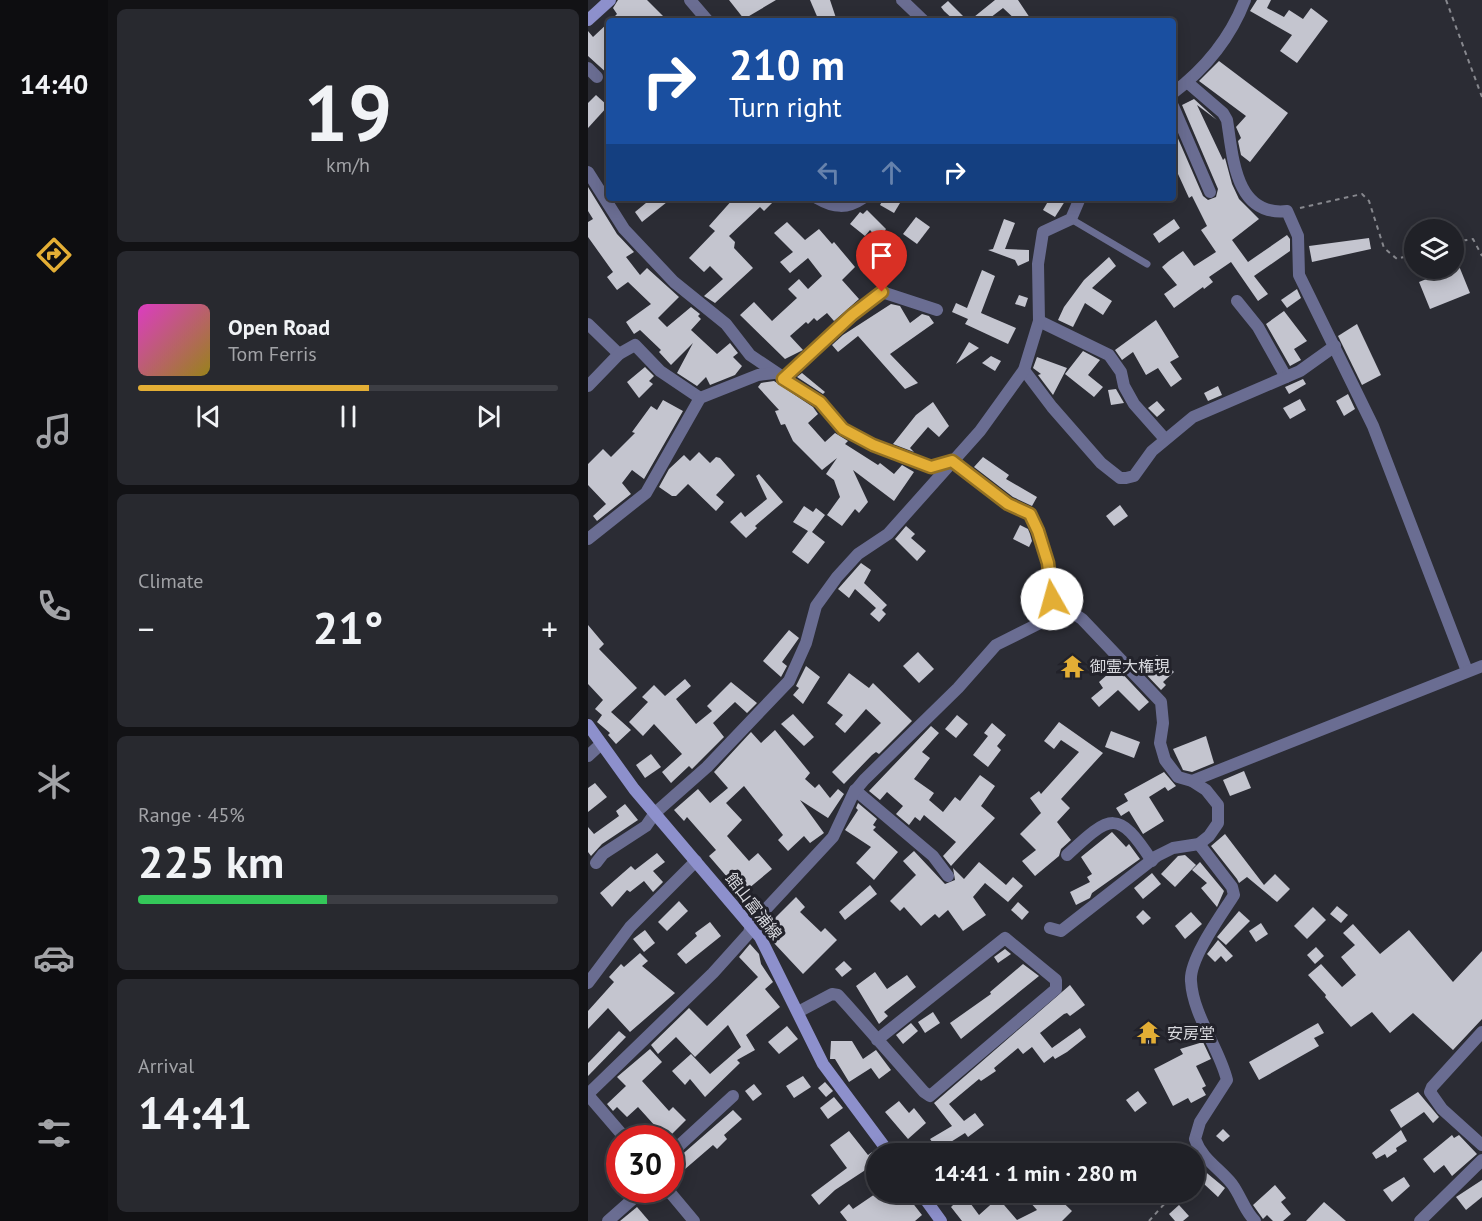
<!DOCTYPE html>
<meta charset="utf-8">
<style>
body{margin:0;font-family:"PT Sans","Noto Sans JP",sans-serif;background:#28292f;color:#f1f3f6;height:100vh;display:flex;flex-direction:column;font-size:22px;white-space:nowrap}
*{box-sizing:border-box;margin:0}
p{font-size:20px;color:#a2a3a7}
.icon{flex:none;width:33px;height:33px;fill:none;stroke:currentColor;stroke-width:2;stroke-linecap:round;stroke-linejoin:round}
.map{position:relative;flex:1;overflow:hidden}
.sheet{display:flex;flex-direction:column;gap:9px;padding:9px;background:#121215;width:480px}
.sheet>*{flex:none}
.banner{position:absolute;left:18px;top:18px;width:570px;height:183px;border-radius:6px;box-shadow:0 3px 15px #0003,0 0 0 2px #3d3e44;background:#1a4fa0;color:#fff;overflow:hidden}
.tools{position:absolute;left:816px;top:219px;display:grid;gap:12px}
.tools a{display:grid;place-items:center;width:60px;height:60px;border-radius:50%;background:#202127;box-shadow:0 3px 15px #0003,0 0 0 2px #3d3e44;font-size:30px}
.speed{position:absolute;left:18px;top:1125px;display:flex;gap:12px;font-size:30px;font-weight:700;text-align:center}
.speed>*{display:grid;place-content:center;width:78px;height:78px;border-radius:50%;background:#202127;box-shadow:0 3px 15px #0003,0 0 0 2px #3d3e44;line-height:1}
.speed .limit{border:9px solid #d22;background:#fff;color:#111}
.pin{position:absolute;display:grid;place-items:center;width:51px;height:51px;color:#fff;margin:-62px -26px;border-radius:50% 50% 50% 0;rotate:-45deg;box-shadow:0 0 6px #0007}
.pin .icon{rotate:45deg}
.me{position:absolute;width:66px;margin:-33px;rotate:353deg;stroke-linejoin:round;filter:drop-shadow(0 0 4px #0008)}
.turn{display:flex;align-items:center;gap:21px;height:126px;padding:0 24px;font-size:27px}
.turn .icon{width:78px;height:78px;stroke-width:2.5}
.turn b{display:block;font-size:42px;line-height:51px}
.lanes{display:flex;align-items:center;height:57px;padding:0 24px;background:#0003;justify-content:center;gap:30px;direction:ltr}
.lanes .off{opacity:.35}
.big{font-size:45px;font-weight:600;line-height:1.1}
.sheet .widget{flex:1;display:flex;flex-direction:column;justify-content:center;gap:9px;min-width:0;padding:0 21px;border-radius:9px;background:#28292f}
.sheet .dial{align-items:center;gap:0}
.dial b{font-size:78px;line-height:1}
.song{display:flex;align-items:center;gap:18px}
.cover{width:72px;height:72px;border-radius:9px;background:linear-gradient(135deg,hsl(310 70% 55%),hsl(50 70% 35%))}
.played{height:6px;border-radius:3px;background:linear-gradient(90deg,#e3ae35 55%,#3d3e44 55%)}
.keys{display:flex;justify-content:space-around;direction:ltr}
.heat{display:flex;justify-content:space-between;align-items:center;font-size:33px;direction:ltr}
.charge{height:9px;border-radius:4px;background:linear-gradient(90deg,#34c759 45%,#3d3e44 0)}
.trip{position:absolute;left:278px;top:1143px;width:339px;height:60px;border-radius:30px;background:#202127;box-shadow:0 3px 15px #0003,0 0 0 2px #3d3e44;font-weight:600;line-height:60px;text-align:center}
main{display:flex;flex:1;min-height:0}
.tab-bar{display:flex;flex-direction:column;width:108px;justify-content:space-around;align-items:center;background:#0d0d10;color:#a2a3a7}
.tab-bar .icon{width:42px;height:42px}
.tab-bar .current{color:#e3ae35}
.tab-bar b{font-size:27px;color:#f1f3f6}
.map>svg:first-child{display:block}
</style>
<main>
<nav class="tab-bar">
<b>14:40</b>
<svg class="icon current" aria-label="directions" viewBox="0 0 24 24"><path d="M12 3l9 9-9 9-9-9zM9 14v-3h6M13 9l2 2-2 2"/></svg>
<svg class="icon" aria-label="music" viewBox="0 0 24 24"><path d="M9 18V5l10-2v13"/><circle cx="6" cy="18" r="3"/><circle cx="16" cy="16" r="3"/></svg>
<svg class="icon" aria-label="phone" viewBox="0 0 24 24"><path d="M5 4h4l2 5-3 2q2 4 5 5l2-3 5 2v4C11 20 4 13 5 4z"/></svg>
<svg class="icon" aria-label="climate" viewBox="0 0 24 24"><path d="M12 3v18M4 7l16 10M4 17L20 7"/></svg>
<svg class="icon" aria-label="car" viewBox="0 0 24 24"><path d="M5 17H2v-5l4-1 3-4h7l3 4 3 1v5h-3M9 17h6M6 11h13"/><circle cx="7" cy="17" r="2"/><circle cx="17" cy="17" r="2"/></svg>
<svg class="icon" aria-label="filters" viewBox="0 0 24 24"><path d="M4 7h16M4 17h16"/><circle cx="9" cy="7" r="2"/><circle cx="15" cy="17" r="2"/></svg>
</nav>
<section class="sheet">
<div class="widget dial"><b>19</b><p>km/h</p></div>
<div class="widget">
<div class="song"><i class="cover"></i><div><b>Open Road</b><p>Tom Ferris</p></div></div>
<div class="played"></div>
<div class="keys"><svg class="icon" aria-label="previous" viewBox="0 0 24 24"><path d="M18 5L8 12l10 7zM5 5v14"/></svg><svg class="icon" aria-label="pause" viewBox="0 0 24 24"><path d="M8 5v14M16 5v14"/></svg><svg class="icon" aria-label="next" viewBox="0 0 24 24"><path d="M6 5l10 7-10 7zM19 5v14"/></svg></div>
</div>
<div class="widget"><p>Climate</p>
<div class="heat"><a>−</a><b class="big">21°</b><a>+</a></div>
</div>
<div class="widget"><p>Range · 45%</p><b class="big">225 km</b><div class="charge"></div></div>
<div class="widget"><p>Arrival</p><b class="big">14:41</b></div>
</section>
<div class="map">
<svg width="894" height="1221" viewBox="0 0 894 1221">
<rect width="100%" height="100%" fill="#2b2c34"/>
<g fill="#c4c5cf">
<polygon points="30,0 59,0 80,21 22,21 29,14 25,8"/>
<polygon points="141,0 188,0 156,19"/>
<polygon points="222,0 242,0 249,21 231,21"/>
<polygon points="407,0 430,0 444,21 429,21 415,8 398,21 381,21"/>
<polygon points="669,0 683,0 679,8 696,17 701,10 715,19 723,8 740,21 709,63 692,51 704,35 662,11"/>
<polygon points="360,1 380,21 367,21 356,11 353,7"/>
<polygon points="21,22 21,75 0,56 0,31 5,37"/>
<polygon points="631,61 700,113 662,162 653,155 650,141 653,138 648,127 658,116 611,81"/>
<polygon points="8,95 20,106 0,128 0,103"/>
<polygon points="606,99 629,120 609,105 635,160 637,158 644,184 651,199 671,219 644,240 660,262 699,235 702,239 702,251 666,276 680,294 670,301 643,262 621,277 625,282 616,289 615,287 586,308 576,294 589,285 574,267 581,261 595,251 606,266 628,252 613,230 619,226 604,196 601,198 585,163 585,127 615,196 620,200 628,197 630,189 594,105"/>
<polygon points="0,187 29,234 46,252 38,257 52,275 59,268 91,297 70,318 79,327 103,307 112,314 110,316 113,319 103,330 129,354 142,343 150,353 145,357 154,366 147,375 122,385 118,377 109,386 89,373 105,343 83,365 71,352 73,350 52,330 46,334 38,322 63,304 40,282 29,290 19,277 25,272 0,237 0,222 5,219 0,211"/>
<polygon points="64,198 84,198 54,222 47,212"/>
<polygon points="146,198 189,198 176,211 172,207 141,236 147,242 146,248 165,268 127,303 116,296 135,279 122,266 116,272 101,258 127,231 121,226"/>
<polygon points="296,198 315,198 306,213 292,205"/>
<polygon points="462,198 479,198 467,217 455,210"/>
<polygon points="279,210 298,229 291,240 282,230 277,236 262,224 272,212 275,214"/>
<polygon points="328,217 342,227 329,244 315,234"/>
<polygon points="416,219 427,223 417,249 441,250 441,261 430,266 427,260 400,250 405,249"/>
<polygon points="586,219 592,228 571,243 565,234"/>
<polygon points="199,222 217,240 231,229 244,244 246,242 267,267 254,280 271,299 246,321 239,313 229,321 226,318 220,324 218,322 202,336 215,350 197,359 152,315 166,302 184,321 209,298 200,289 211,279 220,289 234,276 220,258 202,273 192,262 205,252 186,233"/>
<polygon points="781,238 783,249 724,262 721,246"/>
<polygon points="521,257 528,266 504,288 524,301 515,315 497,303 485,327 470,320 476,307 496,280"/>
<polygon points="871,266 882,293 842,309 831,282"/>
<polygon points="394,270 407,276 393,313 428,328 420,344 377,324 380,319 364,312 368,303 379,308"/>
<polygon points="709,289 713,298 699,308 693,300"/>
<polygon points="431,295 440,298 437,307 427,304"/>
<polygon points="303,304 312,306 322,323 334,314 341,316 346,323 302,354 330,383 317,389 270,336 250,352 244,345 255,335"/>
<polygon points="696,311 719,341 706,349 713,360 702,366 678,324"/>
<polygon points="568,320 591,357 582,362 594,379 583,387 570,368 558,375 545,352 534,360 527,350"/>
<polygon points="769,324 793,375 774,385 750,336"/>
<polygon points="381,342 391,348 368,364"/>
<polygon points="495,351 512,360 500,375 515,387 506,397 477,374"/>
<polygon points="403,356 413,361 407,371 394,363"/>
<polygon points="449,357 479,368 465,395 450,375 453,374 445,368"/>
<polygon points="57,367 66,376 61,381 65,384 51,398 39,382"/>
<polygon points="214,373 237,392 235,394 209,377"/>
<polygon points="715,379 718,384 701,394 697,387"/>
<polygon points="186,381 225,407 230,414 220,423 237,442 247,433 260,441 257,444 290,465 292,463 306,474 314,465 326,472 306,501 265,470 280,502 271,513 267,509 254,526 239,515 252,497 246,480 238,474 249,458 234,470 205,441 197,424 193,425 187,411 191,410 170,387 173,383"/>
<polygon points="630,386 634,395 620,401 616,393"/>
<polygon points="528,389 536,403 523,405 520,390"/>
<polygon points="760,394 767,409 756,416 748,401"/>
<polygon points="712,399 718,410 702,419 695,408"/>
<polygon points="75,400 95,411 56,479 44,470 34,483 43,494 9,521 5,516 18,504 0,485 0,464 15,449 23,457 47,433 44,432 63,406 69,410"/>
<polygon points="569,401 577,410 569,417 560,408"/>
<polygon points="345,402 361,426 351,437 340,427 322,448 326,452 305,444 328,415"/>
<polygon points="111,452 122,463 128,457 132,458 147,475 128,495 136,502 128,511 100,484 88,496 84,496 71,487 81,469 96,455 102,461"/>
<polygon points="395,457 421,475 418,479 449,497 444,506 425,497 386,467"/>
<polygon points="171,474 195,502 167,526 169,528 158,538 142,522 153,512 157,517 179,499 168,476"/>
<polygon points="532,505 540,516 526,526 518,516"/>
<polygon points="216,506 225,512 228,508 237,515 224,532 237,542 220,564 204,552 220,531 205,522"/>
<polygon points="432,525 440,529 442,534 444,541 441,547 425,539"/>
<polygon points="318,526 327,534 323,538 338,551 329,561 307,539"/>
<polygon points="273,563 283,570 276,583 299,605 294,610 298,614 291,622 282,614 288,608 267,589 261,598 250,589"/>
<polygon points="0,625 16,644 11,649 49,688 23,712 43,730 28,744 20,735 22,733 9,722 14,715 7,709 15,700 0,684"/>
<polygon points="201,630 211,638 194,662 199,666 193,677 175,661"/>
<polygon points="330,652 346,669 331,683 315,666"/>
<polygon points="569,655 586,672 575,682 578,685 573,690 554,670"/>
<polygon points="218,666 232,677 215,704 205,695 211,688 208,686"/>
<polygon points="528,667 561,702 551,711 530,690 511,707 503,698 515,688 511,682"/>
<polygon points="261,673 281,688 285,683 324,721 291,754 288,752 284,755 256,784 244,772 293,723 278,709 257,733 247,724 255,715 239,703"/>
<polygon points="97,679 103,686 88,699 108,724 124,711 119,706 143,682 169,703 159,713 147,702 125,723 136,737 104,769 101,766 83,783 74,772 94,754 66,724 55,736 41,722 60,702 54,697 66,685 77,696"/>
<polygon points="205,714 226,737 216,746 193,724"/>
<polygon points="369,715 380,724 368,738 357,729"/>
<polygon points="471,722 515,753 473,799 482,808 469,822 483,840 473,849 471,856 447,876 434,861 448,850 432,834 453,813 442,798 451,791 453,794 491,752 473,740 466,749 456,741"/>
<polygon points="404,723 418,735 409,746 413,750 400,767 385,755 400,736 396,733"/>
<polygon points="343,726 351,733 334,752 342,758 326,779 346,793 341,800 355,812 367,797 372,801 392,775 407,786 393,806 407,818 363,866 355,856 368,842 336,815 332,821 327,817 321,825 308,814 315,806 299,792 292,800 281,791"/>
<polygon points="187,730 222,773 217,779 227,788 231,784 242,798 250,789 256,794 240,818 212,800 236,833 222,843 216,836 200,851 190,840 195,835 156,786 138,803 154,820 139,836 161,861 170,853 184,869 149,898 136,881 140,878 121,856 128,850 99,817 96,821 86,810 110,789 122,803 140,788 126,772 163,732 173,743"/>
<polygon points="523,731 552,742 546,758 517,747"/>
<polygon points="618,736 626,763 604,772 595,770 585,749"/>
<polygon points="63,754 73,767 57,778 48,765"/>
<polygon points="656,771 663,788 642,796 635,780"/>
<polygon points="576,772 588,786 580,791 577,787 561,797 576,821 555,834 541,811 533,816 528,808 540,801 536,794"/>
<polygon points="7,783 19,797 0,812 0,788"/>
<polygon points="270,803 289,819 285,825 288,827 285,830 310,852 286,880 268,863 283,847 257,830 270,810 268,808"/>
<polygon points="37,804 50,820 14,844 3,856 0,852 0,827 6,834 31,816 28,811"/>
<polygon points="524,832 538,847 541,844 552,859 504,893 502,898 488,905 482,892 502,882 499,877 504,874 493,857"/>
<polygon points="637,834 676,885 687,874 702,889 689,902 659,877 651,883 649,879 623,846"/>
<polygon points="326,851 357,884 367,880 365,868 376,879 391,862 418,885 425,877 435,886 420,902 397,883 385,897 398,915 375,931 360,910 351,918 347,914 333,926 316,907 312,911 302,901 328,875 315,861"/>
<polygon points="69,853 77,862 65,871 75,882 65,892 56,881 42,892 39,890 24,907 12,893 43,866 47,870"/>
<polygon points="597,855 608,865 587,887 573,874 590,856"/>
<polygon points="612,862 636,891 629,907 613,888 619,883 604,870"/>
<polygon points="564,873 573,884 555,899 546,888"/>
<polygon points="282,885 289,894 257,920 251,912"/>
<polygon points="208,897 217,907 212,912 233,932 237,928 249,940 215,974 186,943 194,935 182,923"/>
<polygon points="91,901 100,911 79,931 70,922"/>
<polygon points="430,902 441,912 434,920 423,910"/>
<polygon points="749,906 760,915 753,923 742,914"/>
<polygon points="725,907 738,920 719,939 706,926"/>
<polygon points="555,910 563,918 555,925 548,917"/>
<polygon points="651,911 662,921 638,945 629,937"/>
<polygon points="603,912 614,924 597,939 587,926"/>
<polygon points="122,922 133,936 98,964 89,954 109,936 107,933"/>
<polygon points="673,923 680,934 668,942 661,931"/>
<polygon points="765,924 792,954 821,930 865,982 894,951 894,1019 865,1050 825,1013 802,1033 784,1012 763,1027 737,997 738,995 720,975 733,964 754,987 768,975 753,957 767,945 755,933"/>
<polygon points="57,930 67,943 56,952 45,939"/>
<polygon points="630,940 645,956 638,962 633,956 627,962 619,954"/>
<polygon points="162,944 171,954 173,964 185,982 177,989 192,1007 158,1035 167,1050 149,1060 152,1063 117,1097 102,1079 97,1085 84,1071 103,1054 122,1074 153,1047 140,1025 107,1057 88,1037 70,1054 63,1045 101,1008 119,1026 170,977 151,957"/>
<polygon points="728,947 736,956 727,964 719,955"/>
<polygon points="417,949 423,954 410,963 406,957"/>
<polygon points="52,953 60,961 54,966 87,993 42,1032 20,1008 0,1029 0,1011 26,982 21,977 33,964 36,967"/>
<polygon points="256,961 264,969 254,977 247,969"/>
<polygon points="435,964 451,976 373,1039 362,1023 403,994 402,992"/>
<polygon points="287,972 299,989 319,975 328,987 296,1012 300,1016 291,1024 268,986"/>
<polygon points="482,985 497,1005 482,1016 479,1013 476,1014 452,1033 464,1048 492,1028 498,1037 479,1052 467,1059 465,1056 456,1063 444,1047 435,1054 430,1048 406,1068 408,1071 393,1081 391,1079 361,1104 376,1121 387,1113 396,1125 380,1137 377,1133 350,1150 342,1139 364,1126 346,1103"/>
<polygon points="345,1012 352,1023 337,1033 330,1022"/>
<polygon points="560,1022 570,1039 560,1044 551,1027"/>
<polygon points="323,1023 330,1031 315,1044 308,1035"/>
<polygon points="730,1023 736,1033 726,1038 731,1046 671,1080 661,1062"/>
<polygon points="199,1026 210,1039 191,1054 180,1042"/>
<polygon points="31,1031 38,1037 0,1076 0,1063"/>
<polygon points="243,1041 264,1041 275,1059 288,1050 303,1070 291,1079 283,1068 261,1082 247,1059 242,1059"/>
<polygon points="615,1042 623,1059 608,1066 618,1086 614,1088 618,1095 603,1103 600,1098 585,1106 566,1069 595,1054 592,1049"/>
<polygon points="62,1049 74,1062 54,1081 81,1111 85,1107 98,1120 82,1136 80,1134 75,1138 55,1138 68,1127 50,1107 39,1117 29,1107 25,1111 19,1104 38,1086 29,1077"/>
<polygon points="215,1076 223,1087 206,1098 198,1086"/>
<polygon points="237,1082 245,1091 238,1097 230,1088"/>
<polygon points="166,1084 174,1094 165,1101 157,1091"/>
<polygon points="550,1091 559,1103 547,1112 538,1100"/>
<polygon points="830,1092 851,1117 845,1123 836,1112 813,1128 802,1110"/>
<polygon points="246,1097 255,1108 240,1119 232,1108"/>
<polygon points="311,1101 321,1113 326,1108 338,1123 320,1139 297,1112"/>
<polygon points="145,1110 154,1119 136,1135 139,1139 129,1149 125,1145 82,1182 82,1165"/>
<polygon points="635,1129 642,1136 635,1142 628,1136"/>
<polygon points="813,1130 819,1141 808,1148 809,1151 799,1158 797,1154 788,1159 784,1153"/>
<polygon points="261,1131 280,1155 284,1152 288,1163 247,1190 231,1205 223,1195 259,1168 242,1145"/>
<polygon points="864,1135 866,1138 871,1135 889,1154 864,1176 856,1165 846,1173 835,1159"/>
<polygon points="614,1169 637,1188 630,1197 616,1184 606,1195 606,1178"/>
<polygon points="816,1177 822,1186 804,1202 795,1190"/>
<polygon points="894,1180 894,1197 878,1210 868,1197"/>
<polygon points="687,1185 698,1198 693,1202 703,1214 695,1221 685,1221 679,1215 675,1219 665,1205"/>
<polygon points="290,1192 316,1192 334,1215 327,1221 259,1221 252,1212 261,1204 265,1209"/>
<polygon points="356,1192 374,1192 391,1215 410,1198 429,1220 449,1210 433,1192 464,1192 484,1211 474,1221 374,1221 363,1207 366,1204"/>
<polygon points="736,1202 758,1221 718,1221"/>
<polygon points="591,1205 601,1216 595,1221 587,1221 581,1214"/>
<polygon points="49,1207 61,1221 32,1221"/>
</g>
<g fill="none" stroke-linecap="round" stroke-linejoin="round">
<g stroke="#87888e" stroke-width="2" stroke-dasharray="4.5 4.5" stroke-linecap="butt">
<polyline points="858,0 894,97"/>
<polyline points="712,208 774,194 781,201 796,248 809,259 826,254"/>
<polyline points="866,242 885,239 894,256"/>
<polyline points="561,1221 587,1192"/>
</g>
<polyline stroke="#6a6d92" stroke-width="7" points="483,219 559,264"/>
<g stroke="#6a6d92" stroke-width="12">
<polyline points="102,0 120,21"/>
<polyline points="314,0 336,21"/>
<polyline points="0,68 9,77"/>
<path d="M599,82L635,113L639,120C645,157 647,217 699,211L710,236L711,275L785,426L879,671"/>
<path d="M585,93C618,68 642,39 657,0"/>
<polyline points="585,106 622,192"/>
<polyline points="0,172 36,229 86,282 138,324 162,355 232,402 255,429 285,445 343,467 362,461"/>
<path d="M229,198C246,208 259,209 275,198"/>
<polyline points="649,301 670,327 698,377"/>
<polyline points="451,321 521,355 533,372 536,386 546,404 577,439"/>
<polyline points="0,324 31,354"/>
<polyline points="436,370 464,407 513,463 532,478 538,478 546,476 564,451 605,417 712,371 747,346"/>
<polyline points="195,379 264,315 294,292 349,310"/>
<polyline points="0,386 31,354 47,345 72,371 112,398"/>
<polyline points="0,539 58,493 112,398 170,375 186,373"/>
<polyline points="0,756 13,744"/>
<polyline points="604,781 894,666"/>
<polyline points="267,790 345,856 360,876"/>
<path d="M611,844L644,887L646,895C634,914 601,959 603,981C605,1016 631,1047 639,1080L612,1122L607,1139C614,1159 631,1168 644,1184C653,1196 656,1210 667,1221"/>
<path d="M479,855C523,814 530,809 564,861"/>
<polyline points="8,863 15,854 58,826 67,813 119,767 201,681 218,643 228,606 249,577 270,554 300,534 392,431 436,370 451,321 450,264 455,232 483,219 492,198"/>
<polyline points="462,928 473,931 569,856 585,848 611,844 621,836 630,823 630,805 618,790 604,781 590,777 577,760 572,743 575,723 573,702 494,619 464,599"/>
<polyline points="0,983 42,927 108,861"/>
<polyline points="210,1012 244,994 250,995 260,1006 336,1092 342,1096 468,989 468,980 417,938 289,1040"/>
<polyline points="894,1032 844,1087 842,1092 854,1109 894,1145"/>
<polyline points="0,1094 125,973 161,933 163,925 245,837 266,792 276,780 370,688 408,645 458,620 464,599 460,563 450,531 442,514 421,504 364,461"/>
<polyline points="0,1095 37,1138"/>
<polyline points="82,1154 145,1096"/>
<polyline points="80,1190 106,1221"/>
<polyline points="20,1221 55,1190"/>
<polyline points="832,1221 894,1160"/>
</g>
<g stroke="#8d90cc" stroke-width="12">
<polyline points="0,20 22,0"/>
<polyline points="0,725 46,789 172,937 235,1064 302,1154"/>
<polyline points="332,1192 353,1221"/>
</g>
</g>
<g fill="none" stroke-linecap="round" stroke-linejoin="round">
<defs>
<polyline id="route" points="294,292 264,315 195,379 232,402 255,429 285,445 343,467 364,461 420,504 442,514 450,531 460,563 464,599"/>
</defs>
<use href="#route" stroke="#947122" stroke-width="15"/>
<use href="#route" stroke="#e3ae35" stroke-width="10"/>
</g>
<defs>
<symbol id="temple-bare" viewBox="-9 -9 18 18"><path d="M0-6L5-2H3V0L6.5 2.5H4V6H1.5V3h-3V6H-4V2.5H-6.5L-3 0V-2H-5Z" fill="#e3ae35" stroke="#22222a" stroke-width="2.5" paint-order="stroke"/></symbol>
</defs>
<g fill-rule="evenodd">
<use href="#temple-bare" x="468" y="650" width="33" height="33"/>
<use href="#temple-bare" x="544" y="1016" width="33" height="33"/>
</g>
<g text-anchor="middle" stroke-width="6" stroke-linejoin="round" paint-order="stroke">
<g font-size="16" fill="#d8d9de" stroke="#22222a" text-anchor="start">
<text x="502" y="672">御霊大権現</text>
<text x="579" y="1039">安房堂</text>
</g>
<g font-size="16" fill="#d8d9de" stroke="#22222a">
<text transform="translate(166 906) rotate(52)" y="6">館山富浦線</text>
</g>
</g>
</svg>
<div class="tools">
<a><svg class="icon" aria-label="layers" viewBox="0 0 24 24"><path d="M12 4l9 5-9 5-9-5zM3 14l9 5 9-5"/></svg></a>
</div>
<div class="speed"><div class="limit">30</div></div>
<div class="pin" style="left:294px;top:292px;background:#d93025"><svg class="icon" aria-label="arrive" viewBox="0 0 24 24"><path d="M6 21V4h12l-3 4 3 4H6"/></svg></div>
<svg class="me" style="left:464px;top:599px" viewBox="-20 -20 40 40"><circle r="19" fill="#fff"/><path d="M0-13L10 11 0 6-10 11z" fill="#e3ae35"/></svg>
<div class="trip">14:41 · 1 min · 280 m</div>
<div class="banner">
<div class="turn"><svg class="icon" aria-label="right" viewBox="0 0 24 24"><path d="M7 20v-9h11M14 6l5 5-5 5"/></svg><div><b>210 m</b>Turn right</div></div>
<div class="lanes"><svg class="icon off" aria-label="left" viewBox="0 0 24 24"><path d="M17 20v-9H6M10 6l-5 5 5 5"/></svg><svg class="icon off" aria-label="ahead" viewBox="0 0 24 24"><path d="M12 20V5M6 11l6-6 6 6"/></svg><svg class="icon" aria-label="right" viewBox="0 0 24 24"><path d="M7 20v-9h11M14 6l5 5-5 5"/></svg></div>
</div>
</div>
</main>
